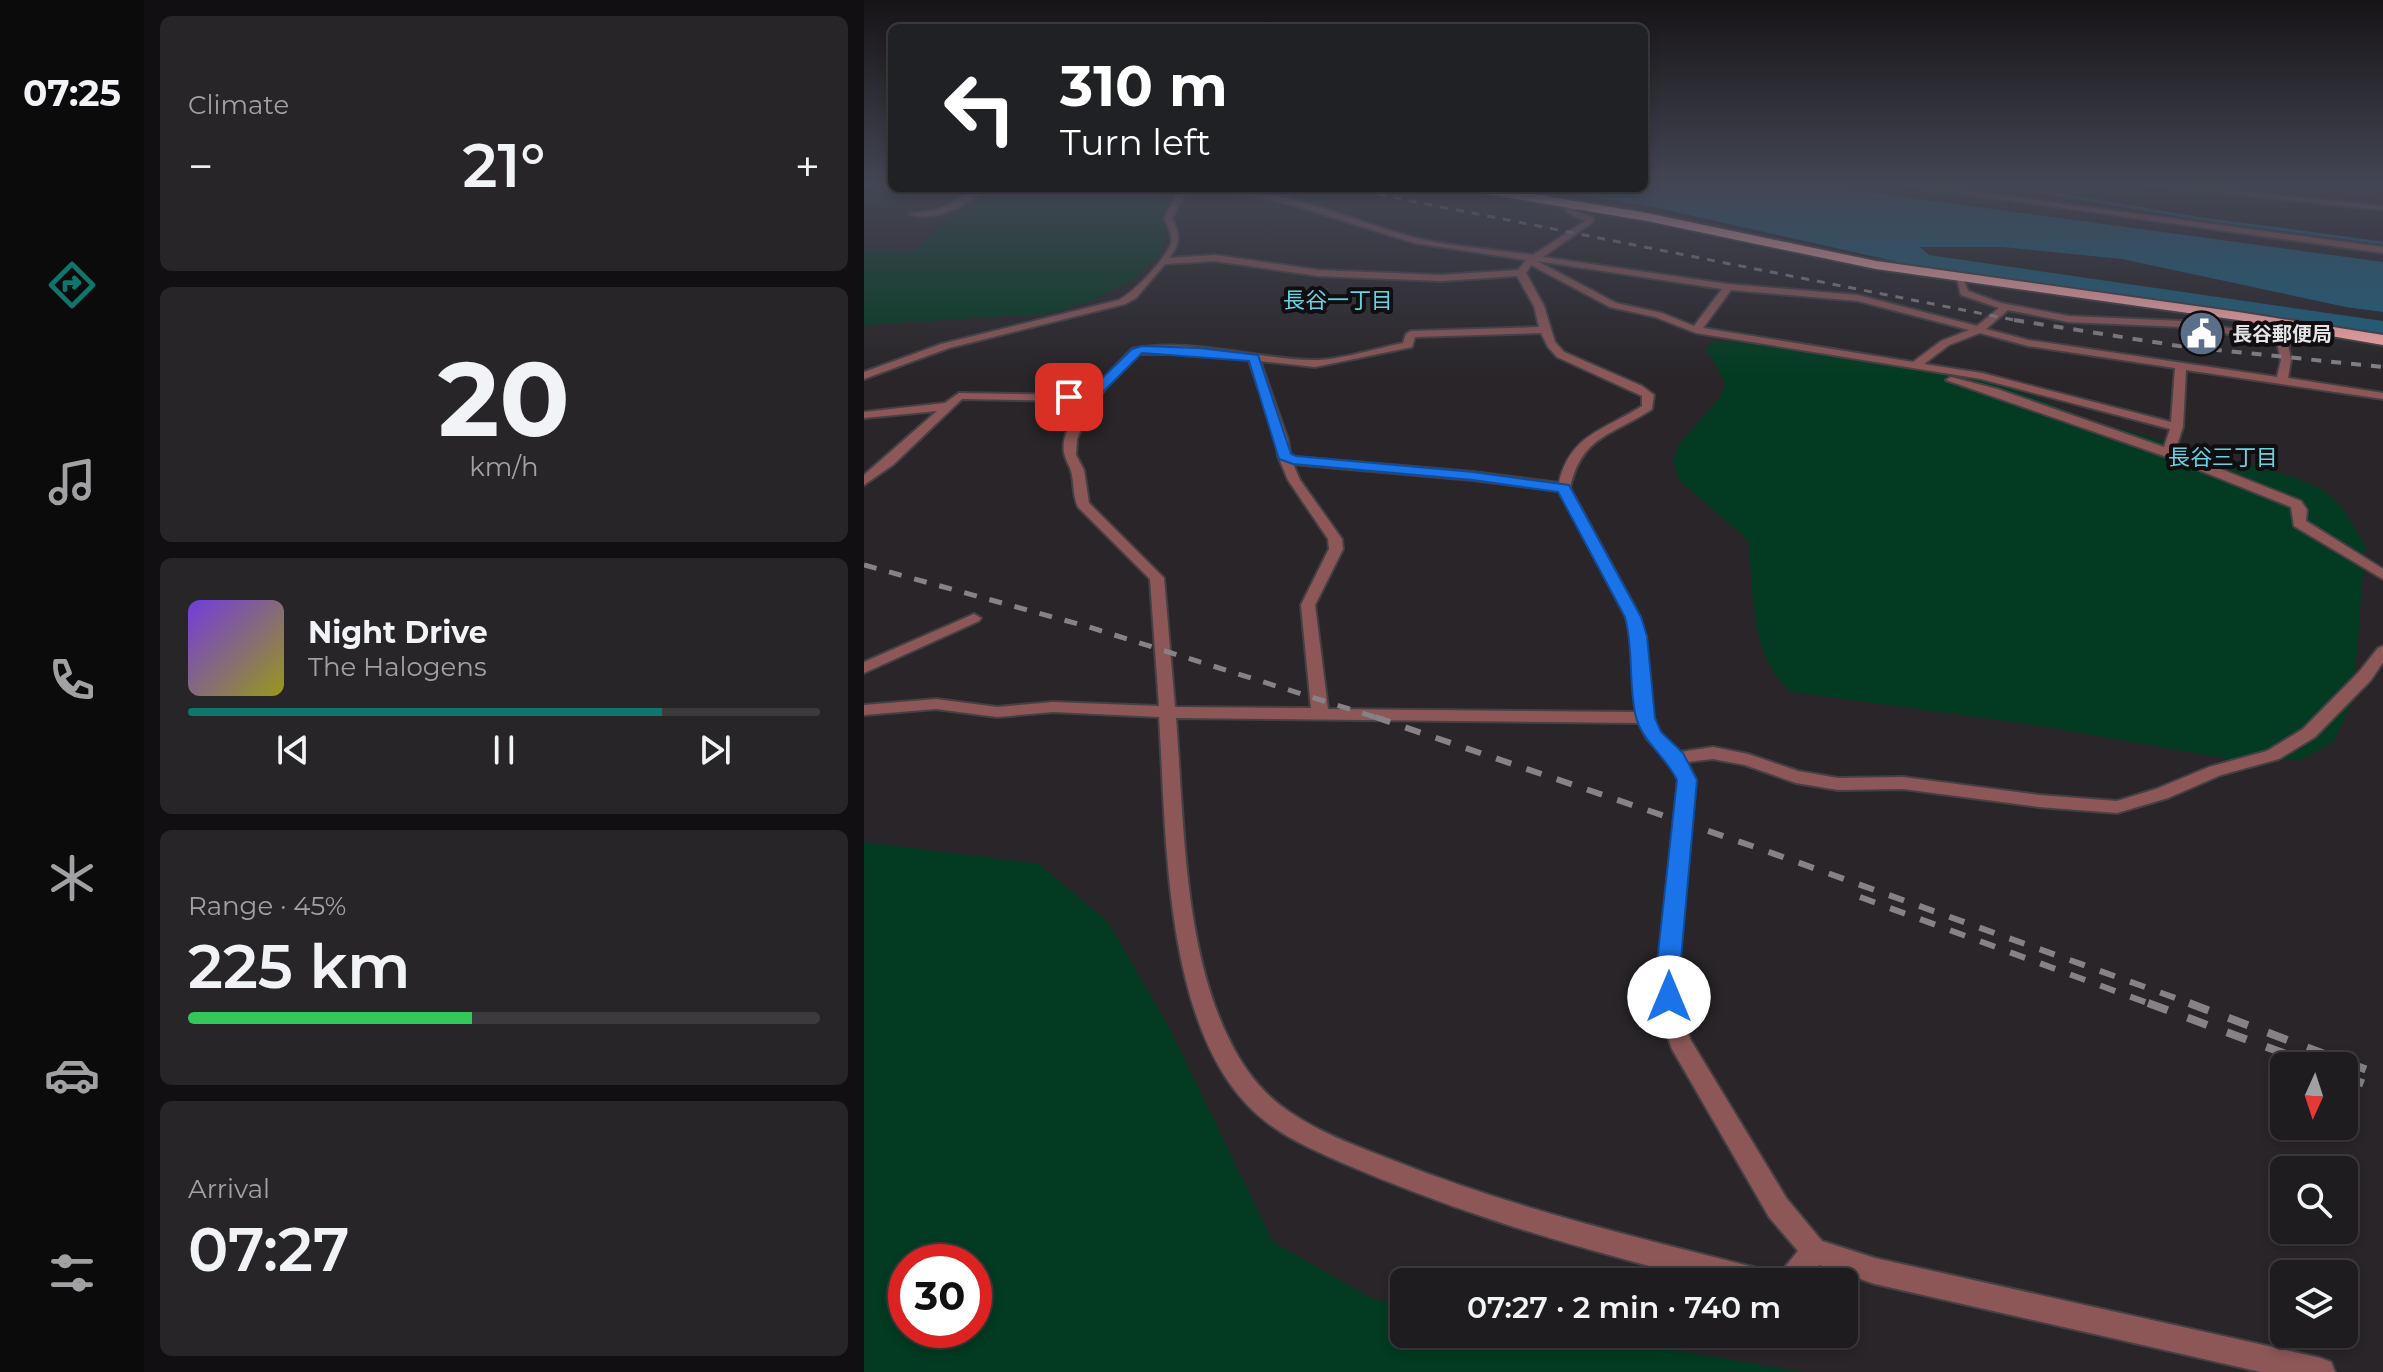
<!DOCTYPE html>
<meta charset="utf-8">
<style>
body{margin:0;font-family:Montserrat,"Noto Sans JP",sans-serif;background:#272528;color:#f1f3f6;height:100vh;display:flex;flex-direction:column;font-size:30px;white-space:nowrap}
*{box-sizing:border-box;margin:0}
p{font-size:26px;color:#a1a1a4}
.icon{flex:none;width:44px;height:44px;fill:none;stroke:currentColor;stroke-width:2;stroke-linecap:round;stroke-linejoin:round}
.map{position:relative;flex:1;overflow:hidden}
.panel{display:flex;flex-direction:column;gap:16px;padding:16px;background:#110f11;width:720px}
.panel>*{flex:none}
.hud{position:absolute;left:24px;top:24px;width:760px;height:168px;border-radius:12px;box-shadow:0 4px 12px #0003,0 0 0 2px #3c3a3d;background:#202124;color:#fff;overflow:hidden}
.needle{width:52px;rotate:183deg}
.buttons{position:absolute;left:1406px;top:1052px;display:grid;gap:16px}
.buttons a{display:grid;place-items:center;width:88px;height:88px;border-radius:12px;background:#1f1c1f;box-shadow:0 4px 12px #0003,0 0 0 2px #3c3a3d;font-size:40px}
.speed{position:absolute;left:24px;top:1244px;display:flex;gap:16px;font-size:40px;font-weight:700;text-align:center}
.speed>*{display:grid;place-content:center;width:104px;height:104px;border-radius:50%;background:#1f1c1f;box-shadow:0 4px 12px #0003,0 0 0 2px #3c3a3d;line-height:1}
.speed .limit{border:12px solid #d22;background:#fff;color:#111}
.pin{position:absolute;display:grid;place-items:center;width:68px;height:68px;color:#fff;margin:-34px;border-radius:16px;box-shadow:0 4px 12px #0006}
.me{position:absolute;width:88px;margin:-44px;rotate:0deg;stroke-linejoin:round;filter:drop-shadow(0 0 6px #0008)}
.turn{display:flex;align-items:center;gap:28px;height:168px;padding:0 40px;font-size:36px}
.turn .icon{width:104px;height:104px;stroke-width:2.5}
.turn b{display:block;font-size:56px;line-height:68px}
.big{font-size:60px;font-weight:600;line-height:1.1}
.panel .tile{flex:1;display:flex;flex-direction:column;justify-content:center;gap:12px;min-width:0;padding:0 28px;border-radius:12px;background:#272528}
.panel .dial{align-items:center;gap:0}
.dial b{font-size:104px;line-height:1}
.song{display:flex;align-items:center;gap:24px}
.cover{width:96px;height:96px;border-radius:12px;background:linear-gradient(135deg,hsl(260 70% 55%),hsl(60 70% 35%))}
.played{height:8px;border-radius:4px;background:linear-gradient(90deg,#0f766e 75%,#3c3a3d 75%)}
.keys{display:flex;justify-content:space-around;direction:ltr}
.heat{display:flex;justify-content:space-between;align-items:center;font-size:44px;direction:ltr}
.charge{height:12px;border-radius:6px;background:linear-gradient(90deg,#34c759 45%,#3c3a3d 0)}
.trip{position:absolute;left:526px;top:1268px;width:468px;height:80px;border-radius:12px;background:#1f1c1f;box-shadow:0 4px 12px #0003,0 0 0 2px #3c3a3d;font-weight:600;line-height:80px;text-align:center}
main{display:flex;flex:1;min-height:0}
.menu{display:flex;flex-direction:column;width:144px;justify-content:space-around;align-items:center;background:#0c0b0c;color:#a1a1a4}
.menu .icon{width:56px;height:56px}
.menu .current{color:#0f766e}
.menu b{font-size:36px;color:#f1f3f6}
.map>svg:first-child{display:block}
</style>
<main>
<nav class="menu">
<b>07:25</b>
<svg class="icon current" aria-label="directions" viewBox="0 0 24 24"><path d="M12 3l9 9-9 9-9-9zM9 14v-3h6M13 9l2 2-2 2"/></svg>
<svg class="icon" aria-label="music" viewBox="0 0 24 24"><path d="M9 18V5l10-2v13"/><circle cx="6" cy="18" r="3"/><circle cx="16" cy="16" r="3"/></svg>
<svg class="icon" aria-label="phone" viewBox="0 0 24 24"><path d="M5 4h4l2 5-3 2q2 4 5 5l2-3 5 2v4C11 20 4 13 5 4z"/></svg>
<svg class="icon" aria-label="climate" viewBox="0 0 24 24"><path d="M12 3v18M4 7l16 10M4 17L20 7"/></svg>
<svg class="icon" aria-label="car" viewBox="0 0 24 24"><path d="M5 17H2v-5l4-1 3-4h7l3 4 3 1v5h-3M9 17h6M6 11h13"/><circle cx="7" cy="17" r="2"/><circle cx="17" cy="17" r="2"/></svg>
<svg class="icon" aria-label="filters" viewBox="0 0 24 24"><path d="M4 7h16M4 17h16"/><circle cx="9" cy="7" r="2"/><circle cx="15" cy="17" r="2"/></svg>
</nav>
<section class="panel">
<div class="tile"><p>Climate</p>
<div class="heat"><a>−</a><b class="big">21°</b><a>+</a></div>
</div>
<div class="tile dial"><b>20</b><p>km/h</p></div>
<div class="tile">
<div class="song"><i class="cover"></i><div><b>Night Drive</b><p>The Halogens</p></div></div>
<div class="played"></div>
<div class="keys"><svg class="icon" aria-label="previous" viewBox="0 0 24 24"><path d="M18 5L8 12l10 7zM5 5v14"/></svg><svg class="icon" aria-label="pause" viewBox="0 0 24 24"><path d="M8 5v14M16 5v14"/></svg><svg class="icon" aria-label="next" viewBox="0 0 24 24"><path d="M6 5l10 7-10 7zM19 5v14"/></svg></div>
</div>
<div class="tile"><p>Range · 45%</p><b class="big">225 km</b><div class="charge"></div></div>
<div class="tile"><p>Arrival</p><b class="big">07:27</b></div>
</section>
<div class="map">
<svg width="1519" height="1372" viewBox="0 0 1519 1372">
<rect width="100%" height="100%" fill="#292529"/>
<g fill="#023b21" fill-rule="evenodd">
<path d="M0,185H28V188H67C42,210 23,187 0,196Z"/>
<polygon points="137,188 294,188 306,214 296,254 270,279 229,300 191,312 163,315 0,325 0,248 3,252 53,250 74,227"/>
<path d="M849,341L901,342L1129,381L1232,422L1429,477L1460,490L1479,509L1501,546L1489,701L1469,742L1436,760L1365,759L1165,724L928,692C885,659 890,590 884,540L815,480L809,461L815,444L855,399L862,384L842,349Z"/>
<path d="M0,842L175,864L244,922L307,1031L409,1242L509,1299L540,1304V1334H715L940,1372H0ZM42,1262H110V1330H42Z"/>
</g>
<polygon fill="#1b617e" points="780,185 952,185 1519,262 1519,312 1482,307 1258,259 1139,247 1056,247 1065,255 1519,321 1519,333 1038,263 790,207 672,188 780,188"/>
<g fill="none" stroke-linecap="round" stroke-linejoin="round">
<polyline stroke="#1b617e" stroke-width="3" points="1139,185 1332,218 1519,243"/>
<defs>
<g id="street">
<polygon points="1036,185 1059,185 1519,247 1519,253"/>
<polygon points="1282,185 1312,185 1519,206 1519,210"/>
<path d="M116,188H126C106,202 70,224 46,214L73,210Z"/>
<path d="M316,188H324L308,218C316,235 317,242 305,258L351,255L454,270L577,275L654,270L662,260L550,243L432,206L352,188C419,188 484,219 548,237C586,247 629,249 669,255L721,221L702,212V206L711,203L715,205L710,211L729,217V222L679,257L864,284L994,295L1113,326L1135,308L1097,295L1092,275H1098L1104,291L1137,303L1205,316L1318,321L1391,332L1460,334L1463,328H1471L1468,339H1439L1424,345L1427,360L1424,378L1519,393V399L1322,370L1319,427L1311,451L1437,501L1443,510L1442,521L1519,569V579L1430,526L1427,507L1300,456L1082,380L1087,377L1133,389L1300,447L1306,429L1117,379L832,333L791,317L746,307L667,265L662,273L680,306L691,342L700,352L778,386L790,395L788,409C748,436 718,435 706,488L776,617C787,649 781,705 794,729C799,737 809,744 816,752L849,747L884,754L934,771L974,778L1039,777L1175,795L1253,801L1292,789L1345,767L1403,751L1439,729L1495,672L1514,648L1519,646V662L1507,680L1451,737L1415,759L1357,775L1304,798L1253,813L1175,807L1039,789L974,790L932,783L881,765L849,759L823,762L832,780L813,981L818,1014L826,1039L923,1199L958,1241L1011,1258L1457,1358L1467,1362L1471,1372H1397L1011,1284L955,1265L941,1282H912L916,1273L934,1251L905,1217L808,1049L796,1014L793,981L814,780L805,761L783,739L775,723L312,718C320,819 319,947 365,1039C377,1064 394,1088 416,1105C450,1131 492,1146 531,1161C649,1208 774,1238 897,1269L906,1273L910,1282C890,1282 869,1284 849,1282C828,1280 805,1271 785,1266C730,1251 676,1236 623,1218C575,1202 528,1184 481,1164C454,1152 425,1140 401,1121C298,1041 303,836 295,717L189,712L133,717L72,709L0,715V705L72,699L133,707L189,702L295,706L286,579L214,507C209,496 210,486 208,475C207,468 203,463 201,456C195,439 210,415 219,401L98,399L30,464L0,485V475L73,411L0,418V412L81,403L95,393L224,395L268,349C321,337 393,359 448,360C472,361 514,348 539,343L542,334L547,331L675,327L670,306L653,276L577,281L454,276L351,261L301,264L272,298L261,304L85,348L0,379V372L77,344L255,300C270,292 302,259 307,243C309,234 303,225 300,218ZM673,261L858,289L830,326L798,313L752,303ZM867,290L994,301L1105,330L1077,341L1049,362L839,328ZM1144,310L1205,322L1318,327L1391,338L1422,339L1413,343L1417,360L1413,377L1164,340L1122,329ZM677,333L684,347L693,357L778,396V406C741,430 706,434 695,483L609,472L431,457L426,454L424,440L396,361L451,367L548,347L551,337ZM1116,333L1164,346L1311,368L1307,422L1118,373L1060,364L1085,345ZM275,354H335L385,360L412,440L414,456L424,480L464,539L465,549L437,605L447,708L311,707L300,578L225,503L220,470L212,455L213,439L225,410L242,388ZM429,464L609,480L695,491L762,617L767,636L772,712L464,709L451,605L479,549L478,539L436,480Z"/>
<polygon points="110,614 117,618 115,621 0,673 0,662"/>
</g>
<polygon id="highway" points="606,188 633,188 783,213 1012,261 1374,312 1519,335 1519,345 1374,320 1012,269 783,221 612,192"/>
</defs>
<use href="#street" stroke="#444044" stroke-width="4"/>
<use href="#highway" stroke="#444044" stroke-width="4"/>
<use href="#street" fill="#8d5757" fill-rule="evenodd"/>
<use href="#highway" fill="#fdabab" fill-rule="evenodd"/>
<polyline stroke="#868286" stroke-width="3" stroke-dasharray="8 8" stroke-linecap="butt" points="482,188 1160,322"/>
<polyline stroke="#868286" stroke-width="4" stroke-dasharray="10 10" stroke-linecap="butt" points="1150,320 1315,346 1519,367"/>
<polyline stroke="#868286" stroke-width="5" stroke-dasharray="13 13" stroke-linecap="butt" points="0,565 225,627 517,719"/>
<g stroke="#868286" stroke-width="6" stroke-dasharray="16 16" stroke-linecap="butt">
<polyline points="511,717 891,847 1331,1005"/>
<polyline points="996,897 1289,1005"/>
</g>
<g stroke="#868286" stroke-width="8" stroke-dasharray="21 21" stroke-linecap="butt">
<polyline points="1284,1003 1454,1066"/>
<polyline points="1325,1003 1519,1076"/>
<polyline points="1480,1076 1519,1091"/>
</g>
</g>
<linearGradient id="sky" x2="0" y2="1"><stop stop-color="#171417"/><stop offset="0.49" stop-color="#434654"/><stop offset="1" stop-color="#434654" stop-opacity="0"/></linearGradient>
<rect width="1519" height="377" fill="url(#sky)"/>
<path fill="#1a73e8" stroke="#114b97" stroke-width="2" d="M278,346L335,348L394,355L427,454L432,456L609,472L705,485L777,617L783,636L791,718L797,732L819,753L833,780L815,981L817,997L813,1005L805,1008L797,1005L791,981L813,780C802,757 778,741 772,717C764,685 770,650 761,617L694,492L609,480L429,464L415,459L385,361L278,353L230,401H205L199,397L205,394H222L268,349Z"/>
<defs>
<symbol id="civic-disc" viewBox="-11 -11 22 22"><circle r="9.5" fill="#5c6f8a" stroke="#100e10"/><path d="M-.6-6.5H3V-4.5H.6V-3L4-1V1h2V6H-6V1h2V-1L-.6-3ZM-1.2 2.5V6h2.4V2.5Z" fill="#fff"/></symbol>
</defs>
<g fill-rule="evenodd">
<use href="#civic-disc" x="1312" y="308" width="51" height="51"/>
</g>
<g text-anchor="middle" stroke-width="8" stroke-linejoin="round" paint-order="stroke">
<g font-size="20" font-weight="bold" fill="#e7e4e7" stroke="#100e10" text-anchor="start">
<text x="1368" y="341">長谷郵便局</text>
</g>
<g font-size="22" fill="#67d2e0" stroke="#100e10">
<text x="474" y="308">長谷一丁目</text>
<text x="1359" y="465">長谷三丁目</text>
</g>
</g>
</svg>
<div class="buttons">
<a><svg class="needle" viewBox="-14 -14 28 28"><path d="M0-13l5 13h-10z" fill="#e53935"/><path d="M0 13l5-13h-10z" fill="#a1a1a4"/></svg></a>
<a><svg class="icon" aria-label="search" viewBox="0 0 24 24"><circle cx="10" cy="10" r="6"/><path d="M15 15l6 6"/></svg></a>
<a><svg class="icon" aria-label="layers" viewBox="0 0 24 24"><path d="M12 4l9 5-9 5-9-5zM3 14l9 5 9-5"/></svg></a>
</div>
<div class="speed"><div class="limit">30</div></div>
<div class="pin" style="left:205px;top:397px;background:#d93025"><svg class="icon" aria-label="arrive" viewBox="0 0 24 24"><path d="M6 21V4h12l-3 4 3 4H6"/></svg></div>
<svg class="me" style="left:805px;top:997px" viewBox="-20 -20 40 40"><circle r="19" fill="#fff"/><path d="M0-13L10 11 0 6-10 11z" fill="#1a73e8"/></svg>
<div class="trip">07:27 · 2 min · 740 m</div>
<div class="hud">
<div class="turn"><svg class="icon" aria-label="left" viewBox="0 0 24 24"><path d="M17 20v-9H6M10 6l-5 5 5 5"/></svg><div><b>310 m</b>Turn left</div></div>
</div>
</div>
</main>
